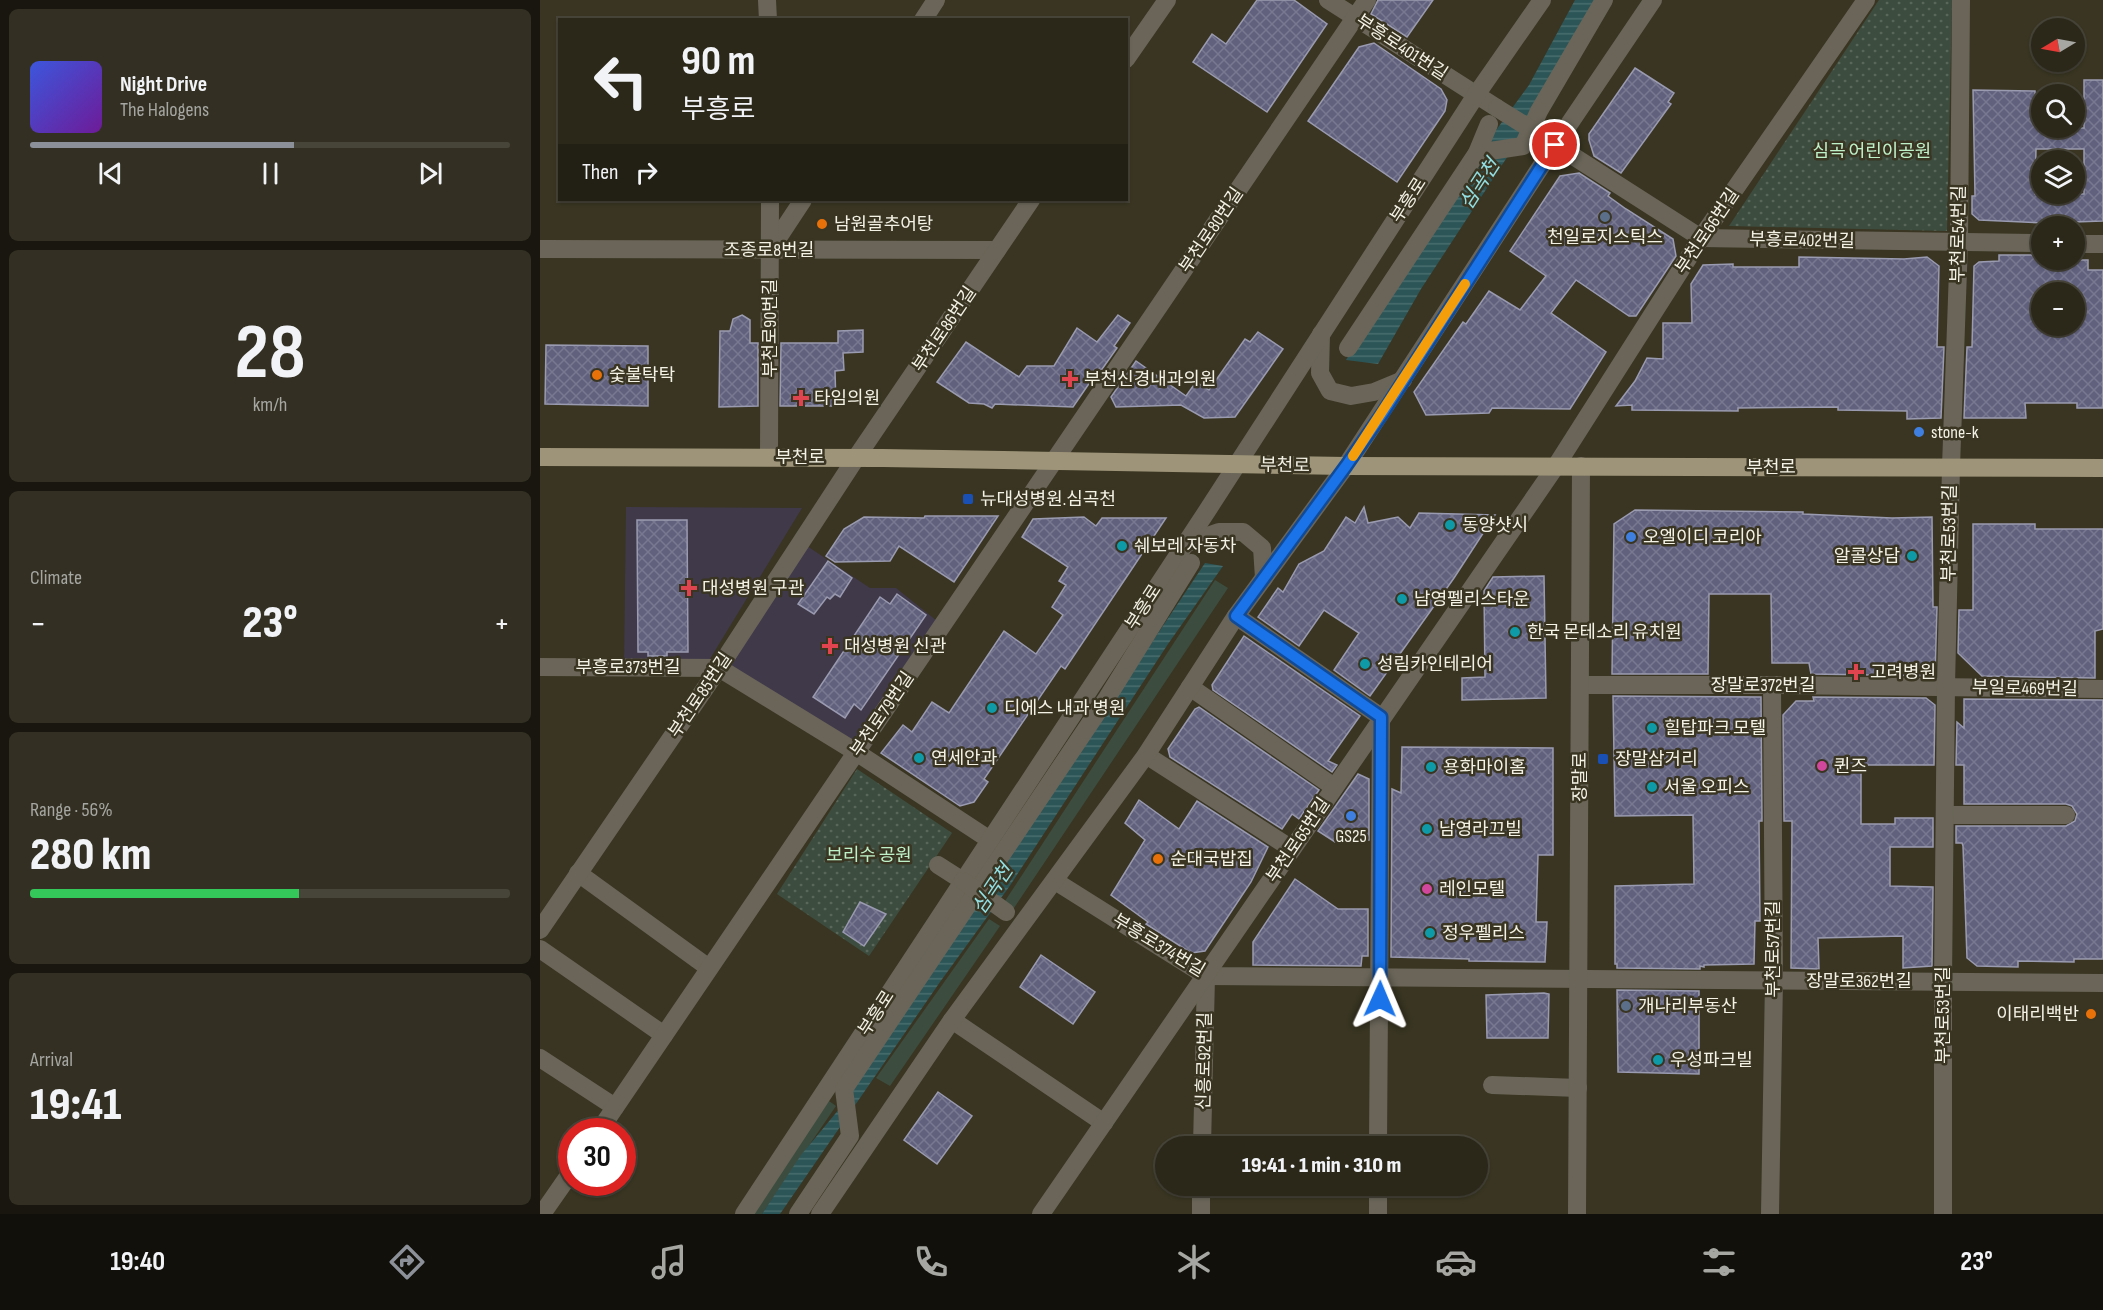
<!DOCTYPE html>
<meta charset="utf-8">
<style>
body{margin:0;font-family:"Sofia Sans Condensed","Noto Sans KR",sans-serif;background:#333023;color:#f1f3f6;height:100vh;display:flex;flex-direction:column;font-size:22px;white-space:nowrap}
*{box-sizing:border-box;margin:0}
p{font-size:20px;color:#a6a6a2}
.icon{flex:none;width:33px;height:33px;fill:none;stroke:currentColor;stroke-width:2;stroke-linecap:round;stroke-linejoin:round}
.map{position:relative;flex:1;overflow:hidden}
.sheet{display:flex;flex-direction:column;gap:9px;padding:9px;background:#18160e;width:540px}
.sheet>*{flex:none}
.top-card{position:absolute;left:18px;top:18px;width:570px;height:183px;border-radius:0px;box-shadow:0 2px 4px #0004,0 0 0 2px #474439;background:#2b281a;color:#f1f3f6;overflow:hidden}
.needle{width:39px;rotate:260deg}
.fabs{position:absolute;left:1491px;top:18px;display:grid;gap:12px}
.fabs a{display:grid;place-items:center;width:54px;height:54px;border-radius:50%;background:#2b281a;box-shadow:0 2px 4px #0004,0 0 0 2px #474439;font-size:30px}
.speed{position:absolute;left:18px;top:1118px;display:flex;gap:12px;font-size:30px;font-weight:700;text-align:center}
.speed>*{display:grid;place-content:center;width:78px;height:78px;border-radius:50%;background:#2b281a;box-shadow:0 2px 4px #0004,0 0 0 2px #474439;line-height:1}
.speed .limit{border:9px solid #d22;background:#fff;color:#111}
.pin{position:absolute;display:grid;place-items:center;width:51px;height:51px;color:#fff;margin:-26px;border:3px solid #fff;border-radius:50%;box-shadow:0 2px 6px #0007}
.me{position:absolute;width:66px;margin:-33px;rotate:1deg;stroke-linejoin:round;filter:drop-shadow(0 0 4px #0008)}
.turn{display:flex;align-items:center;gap:21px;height:126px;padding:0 24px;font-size:27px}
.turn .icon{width:78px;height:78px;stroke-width:2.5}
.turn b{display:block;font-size:42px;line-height:51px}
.then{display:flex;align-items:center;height:57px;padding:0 24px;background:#0003;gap:12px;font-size:22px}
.big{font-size:45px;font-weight:800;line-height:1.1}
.sheet .tile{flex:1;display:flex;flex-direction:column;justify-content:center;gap:9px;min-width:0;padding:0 21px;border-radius:9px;background:#333023}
.sheet .dial{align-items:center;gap:0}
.dial b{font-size:78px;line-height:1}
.song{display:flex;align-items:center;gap:18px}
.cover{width:72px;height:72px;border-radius:9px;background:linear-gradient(135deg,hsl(230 70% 55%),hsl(280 70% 35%))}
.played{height:6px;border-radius:3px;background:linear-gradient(90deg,#8c9099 55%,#474439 55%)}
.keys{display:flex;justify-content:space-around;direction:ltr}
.heat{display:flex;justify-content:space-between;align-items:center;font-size:33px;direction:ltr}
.charge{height:9px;border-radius:4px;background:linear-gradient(90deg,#34c759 56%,#474439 0)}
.trip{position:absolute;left:615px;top:1136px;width:333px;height:60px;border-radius:30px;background:#2b281a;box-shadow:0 2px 4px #0004,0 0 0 2px #474439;font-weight:800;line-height:60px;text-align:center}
.tabs{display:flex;height:96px;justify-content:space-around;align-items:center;background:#11100a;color:#a6a6a2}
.tabs .icon{width:42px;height:42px}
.tabs .selected{color:#8c9099}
.tabs b{font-size:27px;color:#f1f3f6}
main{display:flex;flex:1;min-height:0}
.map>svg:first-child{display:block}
</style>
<main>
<section class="sheet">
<div class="tile">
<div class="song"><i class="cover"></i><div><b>Night Drive</b><p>The Halogens</p></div></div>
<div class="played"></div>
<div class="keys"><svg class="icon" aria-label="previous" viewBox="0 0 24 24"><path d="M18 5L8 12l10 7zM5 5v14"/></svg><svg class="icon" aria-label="pause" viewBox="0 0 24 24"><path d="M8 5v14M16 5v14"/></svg><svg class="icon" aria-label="next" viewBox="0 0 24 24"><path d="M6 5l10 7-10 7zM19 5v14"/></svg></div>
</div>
<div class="tile dial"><b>28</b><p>km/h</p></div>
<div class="tile"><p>Climate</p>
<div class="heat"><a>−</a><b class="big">23°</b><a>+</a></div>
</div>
<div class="tile"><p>Range · 56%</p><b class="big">280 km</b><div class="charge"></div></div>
<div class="tile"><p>Arrival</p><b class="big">19:41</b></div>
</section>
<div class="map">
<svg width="1563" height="1214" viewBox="0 0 1563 1214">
<defs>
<pattern id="park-dots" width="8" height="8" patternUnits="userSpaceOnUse" patternTransform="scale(1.5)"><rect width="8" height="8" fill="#3c4d3f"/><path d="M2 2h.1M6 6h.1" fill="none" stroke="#59675b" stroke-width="1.8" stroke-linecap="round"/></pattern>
<pattern id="water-rules" width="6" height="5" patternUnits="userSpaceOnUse" patternTransform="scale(1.5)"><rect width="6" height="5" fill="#2b5557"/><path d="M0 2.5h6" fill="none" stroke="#4a6e6f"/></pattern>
<pattern id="building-cross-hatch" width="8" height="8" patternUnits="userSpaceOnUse" patternTransform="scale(1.5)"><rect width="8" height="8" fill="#61617e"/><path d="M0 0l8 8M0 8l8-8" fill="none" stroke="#787890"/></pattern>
</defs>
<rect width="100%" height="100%" fill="#393522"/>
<g fill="#40394a">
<polygon points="86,507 262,508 165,667 84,667"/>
<polygon points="261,542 330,588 356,588 402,625 316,752 179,668"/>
</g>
<g fill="#3c4d3f">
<polygon points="675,580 688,588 474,908 465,901"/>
<polygon points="449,919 460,926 350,1086 336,1078"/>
<polygon points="289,1101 296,1106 222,1214 205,1214"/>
</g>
<g fill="url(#park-dots)">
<polygon points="1339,0 1412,0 1407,231 1189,226"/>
<polygon points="317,769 412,833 329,956 237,894"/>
</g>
<g fill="url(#water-rules)">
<polygon points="1035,0 1057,0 996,113 881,289 838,364 806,360 845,294 935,159 989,85"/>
<polygon points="665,563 683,566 628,644 469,887 400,982 240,1214 222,1214 261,1155 300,1108"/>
</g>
<g fill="url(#building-cross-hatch)" stroke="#9a9ab0" stroke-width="1.5" fill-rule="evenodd">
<polygon points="717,0 754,0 787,24 727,112 653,62 672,34 686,44"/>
<polygon points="838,0 893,0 867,37 831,14"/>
<polygon points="834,43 901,89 907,100 905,111 857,182 768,121 819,47"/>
<polygon points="1095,68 1134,93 1128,102 1131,104 1081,173 1054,156 1049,140 1049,134"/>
<path d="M1544,80H1563V221L1505,223L1439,220L1432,214V196H1435L1433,90L1495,91L1496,128H1544ZM1496,149H1544V194H1495Z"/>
<polygon points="1039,173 1070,193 1068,196 1086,209 1133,239 1136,256 1096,316 1089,316 1036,280 1011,313 1066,352 1030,409 952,408 949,413 886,415 874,392 923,322 926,324 949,291 980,310 1006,276 970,251 1020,176"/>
<path d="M1459,255H1499V260H1548V270H1563V408H1537V403H1485L1486,418H1424L1427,347H1432L1434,266L1439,262L1459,261ZM1498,292H1534V328H1497Z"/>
<polygon points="1259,257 1364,259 1387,257 1399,266 1397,347 1404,347 1401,418 1367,419 1367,411 1298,410 1298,407 1198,408 1198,411 1092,410 1092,405 1076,406 1095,381 1107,358 1123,359 1123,323 1152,323 1151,284 1163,265 1193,264 1193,267 1259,267"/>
<polygon points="202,315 210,320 210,343 218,343 218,406 179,407 180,331 190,331 193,319"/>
<polygon points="578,315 590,323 574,346 577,348 560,372 559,369 533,407 455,404 452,408 444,404 429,403 397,382 426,342 479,377 487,366 514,366 537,328 557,342"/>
<polygon points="323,330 323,352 303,353 304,370 295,371 296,406 240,406 241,343 298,343 298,331"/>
<polygon points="718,332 743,349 695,417 664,418 641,405 576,407 571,397 596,361 646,396 656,382 669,390 705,339 710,342"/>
<polygon points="6,345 108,346 108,406 5,404"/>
<polygon points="824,507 828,523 858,517 870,528 879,513 955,515 914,578 830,696 794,670 819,633 784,610 759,646 718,617 738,588 743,592 759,564 784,551 806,517 815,523"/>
<polygon points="1095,510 1263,512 1263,514 1352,518 1392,517 1393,607 1397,607 1395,676 1271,674 1269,663 1232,663 1231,594 1169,594 1168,674 1072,674 1074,524"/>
<polygon points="385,516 458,516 414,582 359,546 350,561 295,562 286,556 304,529 324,517 384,518"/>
<polygon points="544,517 556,526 562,518 626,518 525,669 521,666 444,779 448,782 434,802 420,806 341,753 363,725 372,732 392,702 409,713 464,631 496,654 523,615 512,607 526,585 519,581 528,567 482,537 493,519"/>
<polygon points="97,520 147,520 148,652 127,652 127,656 108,656 108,652 98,652"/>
<polygon points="1433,524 1495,524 1495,529 1563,529 1563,629 1555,631 1555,678 1442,676 1418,653 1419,610 1433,610"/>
<polygon points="288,561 312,578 300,597 295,594 290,599 287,597 274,614 258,604"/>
<polygon points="1004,576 1006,698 922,700 922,678 945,677 944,591 953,577"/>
<polygon points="357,594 386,615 321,710 314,704 305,718 273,697 340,597 350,604"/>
<polygon points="704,636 820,716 788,761 797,765 792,772 673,690 672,685"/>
<polygon points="1073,696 1221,697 1222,821 1219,821 1220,921 1215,921 1214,964 1164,965 1164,967 1160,966 1160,969 1077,968 1077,964 1075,964 1075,886 1154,884 1153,815 1075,816"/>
<polygon points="1273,697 1386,698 1395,705 1394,765 1321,765 1321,824 1355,824 1355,818 1393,818 1393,847 1350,847 1350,886 1393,887 1392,966 1363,968 1363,936 1278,938 1279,969 1251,968 1252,821 1244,821 1243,715 1256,701 1274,701"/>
<polygon points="1424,699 1563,700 1563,959 1534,959 1534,962 1478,961 1478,967 1437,966 1427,958 1423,846 1422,843 1416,843 1416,826 1526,826 1535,821 1537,814 1532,806 1526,804 1424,804 1424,765 1416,765 1417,722 1424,728"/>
<polygon points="659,707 779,790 759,819 752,814 742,829 630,757 628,749 655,709"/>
<polygon points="862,747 1013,748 1013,855 998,855 996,922 1007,922 1005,962 929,961 929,959 851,957 852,789 861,793"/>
<polygon points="818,774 829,779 829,840 795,842 778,831"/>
<polygon points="599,800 639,829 657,801 728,847 711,882 665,951 651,953 606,924 608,922 571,895 605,840 585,823"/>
<polygon points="755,879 798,909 828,909 828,956 822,956 821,966 713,965 713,942"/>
<polygon points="320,902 346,914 324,946 303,932"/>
<polygon points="501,955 555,992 533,1024 480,987"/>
<polygon points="1077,990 1159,991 1159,1074 1078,1072"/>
<polygon points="1004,993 1009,994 1008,1038 947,1038 946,995"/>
<polygon points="398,1092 432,1116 397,1164 364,1140"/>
</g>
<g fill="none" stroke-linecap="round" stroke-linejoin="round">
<g stroke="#6a6558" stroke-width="18">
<polyline points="227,0 228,20"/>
<polyline points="788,0 957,108"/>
<polyline points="383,20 396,0"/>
<polyline points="586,59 627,0"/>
<polyline points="1008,140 1161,238 1502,243"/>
<polyline points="937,153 983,146 999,111 1064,0"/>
<polyline points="1534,244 1563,244"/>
<polyline points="0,249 457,250"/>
<polyline points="230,250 263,200"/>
<polyline points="781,334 780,373 790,391 811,396 834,392 863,380"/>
<polyline points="808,348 937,153 949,124"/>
<polyline points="229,457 230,200"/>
<polyline points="645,544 679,532 703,532 722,548 724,578"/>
<polyline points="696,616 841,717 838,1146"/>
<polyline points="0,667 179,668 316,752 450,840"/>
<polyline points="1040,685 1232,685 1563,689"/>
<polyline points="650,687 794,787"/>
<polyline points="606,755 752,849"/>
<polyline points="1405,815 1526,815"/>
<polyline points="398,865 423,881"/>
<polyline points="38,873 169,968"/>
<polyline points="515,881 666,976 1563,983"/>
<polyline points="0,930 179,668 316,458 491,200"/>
<polyline points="0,949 124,1035"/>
<polyline points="412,1020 564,1123"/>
<polyline points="0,1058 75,1107"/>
<polyline points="952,1085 1038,1088"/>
<polyline points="59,1131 827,0"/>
<polyline points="662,1146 666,977"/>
<polyline points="2,1214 32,1171"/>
<polyline points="204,1214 667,511 936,95 1002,0"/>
<polyline points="258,1214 310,1136 304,1089 567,698 651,563"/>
<polyline points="280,1214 412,1020 606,755 696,616 806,466 1015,145 1113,0"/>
<polyline points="501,1214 1016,466 1161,238 1326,0"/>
<polyline points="661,1214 661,1185"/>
<polyline points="838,1214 838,1185"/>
<polyline points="1037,1214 1041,466"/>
<polyline points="1230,1214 1234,980 1232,685"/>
<polyline points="1403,1214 1403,981 1406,686 1411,467 1419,242 1421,0"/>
</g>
<polyline stroke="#9e9479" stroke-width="18" points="0,457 343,458 806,466 1563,468"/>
<g stroke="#6a6558" stroke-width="18">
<polyline points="957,108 1008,140"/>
<polyline points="423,881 466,912"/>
</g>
</g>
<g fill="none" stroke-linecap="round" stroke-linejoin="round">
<defs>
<polyline id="route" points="840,999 841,717 696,616 806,466 842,414 1015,145"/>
</defs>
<use href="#route" stroke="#114b97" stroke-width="15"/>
<use href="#route" stroke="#1a73e8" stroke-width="10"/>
<polyline stroke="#f59e0b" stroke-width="10" points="813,456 925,284"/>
</g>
<g fill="#5c6f8a" stroke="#393522" stroke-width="2">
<circle cx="1065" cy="217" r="6"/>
<circle cx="1086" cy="1006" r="6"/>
</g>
<g fill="#e8710a" stroke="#393522" stroke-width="2">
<circle cx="282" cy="224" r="6"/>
<circle cx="57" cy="375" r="6"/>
<circle cx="618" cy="859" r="6"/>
<circle cx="1551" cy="1014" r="6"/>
</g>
<g fill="#e0444e" stroke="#393522" stroke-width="2">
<path d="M527 370h6v6h6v6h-6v6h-6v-6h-6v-6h6z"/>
<path d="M258 389h6v6h6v6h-6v6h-6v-6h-6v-6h6z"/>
<path d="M146 579h6v6h6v6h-6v6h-6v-6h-6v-6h6z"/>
<path d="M287 637h6v6h6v6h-6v6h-6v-6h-6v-6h6z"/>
<path d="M1313 663h6v6h6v6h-6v6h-6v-6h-6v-6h6z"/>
</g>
<g fill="#3f7fe0" stroke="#393522" stroke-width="2">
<circle cx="1379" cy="432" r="6"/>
<circle cx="1091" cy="537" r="6"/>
<circle cx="811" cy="816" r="6"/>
</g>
<g fill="#1a4fb4" stroke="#393522" stroke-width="2">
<rect x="422" y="493" width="12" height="12" rx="3"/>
<rect x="1057" y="753" width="12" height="12" rx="3"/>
</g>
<g fill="#0f9aa8" stroke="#393522" stroke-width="2">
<circle cx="910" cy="525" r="6"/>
<circle cx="582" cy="546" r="6"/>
<circle cx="1372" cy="556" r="6"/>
<circle cx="862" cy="599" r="6"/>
<circle cx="975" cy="632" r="6"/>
<circle cx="825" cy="664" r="6"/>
<circle cx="452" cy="708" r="6"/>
<circle cx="1112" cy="728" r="6"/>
<circle cx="379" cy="758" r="6"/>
<circle cx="891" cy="767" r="6"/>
<circle cx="1112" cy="787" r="6"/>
<circle cx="887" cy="829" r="6"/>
<circle cx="890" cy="933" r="6"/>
<circle cx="1118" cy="1060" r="6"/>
</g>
<g fill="#d1479c" stroke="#393522" stroke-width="2">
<circle cx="1282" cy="766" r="6"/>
<circle cx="887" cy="889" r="6"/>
</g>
<g text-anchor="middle" stroke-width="5" stroke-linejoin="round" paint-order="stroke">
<g font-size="18" fill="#f4f1e5" stroke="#393522">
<text transform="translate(862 47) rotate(33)" y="6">부흥로401번길</text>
<text transform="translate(868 200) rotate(-57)" y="6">부흥로</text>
<text transform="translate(671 230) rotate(-56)" y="6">부천로80번길</text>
<text transform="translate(1167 231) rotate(-56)" y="6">부천로66번길</text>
<text transform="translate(1418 234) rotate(-89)" y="6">부천로54번길</text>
<text transform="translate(1262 240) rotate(1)" y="6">부흥로402번길</text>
<text x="229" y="256">조종로8번길</text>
<text transform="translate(230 328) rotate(-90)" y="6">부천로90번길</text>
<text transform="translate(404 329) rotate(-56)" y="6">부천로86번길</text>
<text x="260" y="463">부천로</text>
<text transform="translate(745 465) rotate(1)" y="6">부천로</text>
<text x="1231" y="473">부천로</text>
<text transform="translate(1409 533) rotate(-89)" y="6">부천로53번길</text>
<text transform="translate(603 607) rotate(-57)" y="6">부흥로</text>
<text x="88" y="673">부흥로373번길</text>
<text x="1223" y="691">장말로372번길</text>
<text transform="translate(1485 688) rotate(1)" y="6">부일로469번길</text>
<text transform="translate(160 695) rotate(-56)" y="6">부천로85번길</text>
<text transform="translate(342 714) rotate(-56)" y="6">부천로79번길</text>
<text transform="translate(1040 777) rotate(-90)" y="6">장말로</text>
<text transform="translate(758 840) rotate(-56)" y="6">부천로65번길</text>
<text transform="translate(619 945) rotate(31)" y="6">부흥로374번길</text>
<text transform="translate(1233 949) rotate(-90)" y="6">부천로57번길</text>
<text x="1319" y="987">장말로362번길</text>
<text transform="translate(336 1013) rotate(-57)" y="6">부흥로</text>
<text transform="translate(1403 1015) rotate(-90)" y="6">부천로53번길</text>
<text transform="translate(664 1061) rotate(-89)" y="6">신흥로92번길</text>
</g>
<g font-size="18" fill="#bff1c8" stroke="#393522">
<text x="1332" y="157">심곡 어린이공원</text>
<text x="329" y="861">보리수 공원</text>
</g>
<g font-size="18" fill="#f4f1e5" stroke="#393522" text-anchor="start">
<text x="294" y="230">남원골추어탕</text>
<text x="1065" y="243" text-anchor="middle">천일로지스틱스</text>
<text x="69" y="381">숯불탁탁</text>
<text x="544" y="385">부천신경내과의원</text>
<text x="274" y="404">타임의원</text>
<text x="1391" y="438">stone-k</text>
<text x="440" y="505">뉴대성병원.심곡천</text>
<text x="922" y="531">동양샷시</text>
<text x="1103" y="543">오엘이디 코리아</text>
<text x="594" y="552">쉐보레 자동차</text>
<text x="1360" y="562" text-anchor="end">알콜상담</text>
<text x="162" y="594">대성병원 구관</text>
<text x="874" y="605">남영펠리스타운</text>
<text x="987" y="638">한국 몬테소리 유치원</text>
<text x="304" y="652">대성병원 신관</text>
<text x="837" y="670">성림카인테리어</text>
<text x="1330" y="678">고려병원</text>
<text x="464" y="714">디에스 내과 병원</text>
<text x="1124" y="734">힐탑파크 모텔</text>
<text x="391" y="764">연세안과</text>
<text x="1075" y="765">장말삼거리</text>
<text x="1294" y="772">퀸즈</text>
<text x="903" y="773">용화마이홈</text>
<text x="1124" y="793">서울 오피스</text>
<text x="899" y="835">남영라끄빌</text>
<text x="811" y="842" text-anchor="middle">GS25</text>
<text x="630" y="865">순대국밥집</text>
<text x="899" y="895">레인모텔</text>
<text x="902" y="939">정우펠리스</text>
<text x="1098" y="1012">개나리부동산</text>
<text x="1539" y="1020" text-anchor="end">이태리백반</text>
<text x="1130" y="1066">우성파크빌</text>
</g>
<g font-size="20" font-style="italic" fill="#92e0e4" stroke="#393522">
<text transform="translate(939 184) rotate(-57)" y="7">심곡천</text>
<text transform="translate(452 889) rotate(-56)" y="7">심곡천</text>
</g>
</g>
</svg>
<div class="fabs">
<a><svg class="needle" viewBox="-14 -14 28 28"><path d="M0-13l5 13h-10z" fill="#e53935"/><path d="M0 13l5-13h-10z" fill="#a6a6a2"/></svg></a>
<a><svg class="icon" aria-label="search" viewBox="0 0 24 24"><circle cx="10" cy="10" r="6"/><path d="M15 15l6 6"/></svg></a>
<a><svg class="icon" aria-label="layers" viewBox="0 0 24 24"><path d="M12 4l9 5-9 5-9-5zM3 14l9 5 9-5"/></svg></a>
<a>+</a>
<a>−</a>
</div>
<div class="speed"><div class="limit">30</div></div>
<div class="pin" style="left:1015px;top:145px;background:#d93025"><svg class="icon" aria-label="arrive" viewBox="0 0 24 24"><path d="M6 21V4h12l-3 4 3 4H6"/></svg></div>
<svg class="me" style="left:840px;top:999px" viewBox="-20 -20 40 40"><path d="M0-17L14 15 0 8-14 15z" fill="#1a73e8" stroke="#fff" stroke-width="4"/></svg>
<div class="trip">19:41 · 1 min · 310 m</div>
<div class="top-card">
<div class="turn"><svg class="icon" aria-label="left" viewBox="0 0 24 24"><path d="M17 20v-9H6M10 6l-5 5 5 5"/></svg><div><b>90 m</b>부흥로</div></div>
<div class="then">Then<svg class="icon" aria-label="right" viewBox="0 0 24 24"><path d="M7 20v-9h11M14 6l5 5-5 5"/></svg></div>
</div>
</div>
</main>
<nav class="tabs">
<b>19:40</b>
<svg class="icon selected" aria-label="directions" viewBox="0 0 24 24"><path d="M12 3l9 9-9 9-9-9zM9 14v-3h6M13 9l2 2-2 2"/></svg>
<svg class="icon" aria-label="music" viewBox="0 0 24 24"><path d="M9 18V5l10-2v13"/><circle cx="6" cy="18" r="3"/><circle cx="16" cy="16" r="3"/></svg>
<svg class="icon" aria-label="phone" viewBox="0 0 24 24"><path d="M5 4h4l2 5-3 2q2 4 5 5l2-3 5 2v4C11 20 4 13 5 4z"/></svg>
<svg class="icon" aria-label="climate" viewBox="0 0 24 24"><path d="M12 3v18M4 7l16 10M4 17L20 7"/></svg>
<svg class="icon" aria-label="car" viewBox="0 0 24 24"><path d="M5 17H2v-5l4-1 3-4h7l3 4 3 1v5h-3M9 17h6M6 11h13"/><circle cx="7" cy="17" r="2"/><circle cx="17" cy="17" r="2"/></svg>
<svg class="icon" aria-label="filters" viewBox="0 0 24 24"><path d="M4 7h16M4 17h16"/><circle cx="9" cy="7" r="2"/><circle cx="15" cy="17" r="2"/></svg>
<b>23°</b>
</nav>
